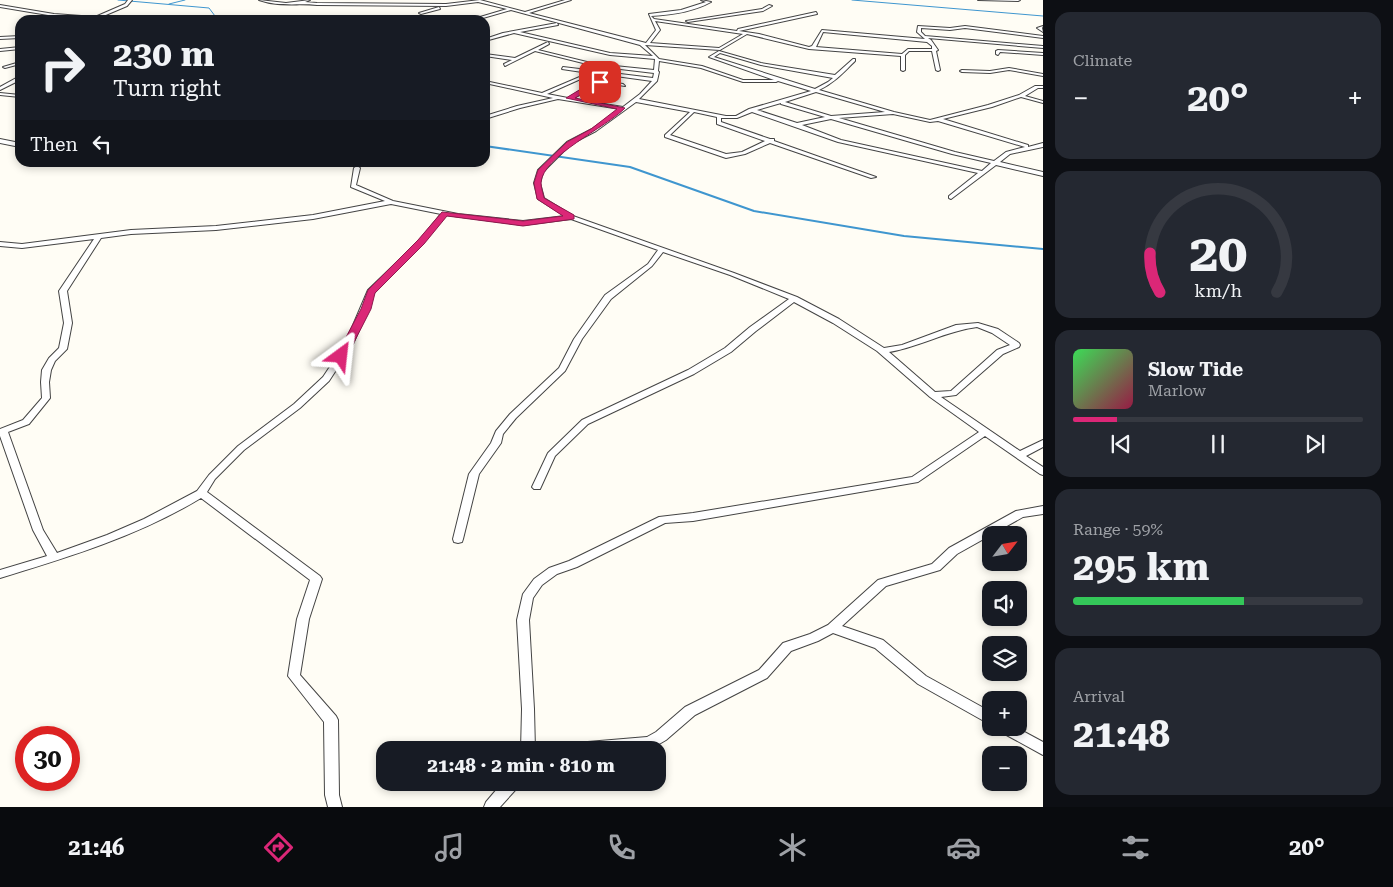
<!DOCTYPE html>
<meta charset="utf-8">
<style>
body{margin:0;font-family:"Roboto Serif",serif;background:#242831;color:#f1f3f6;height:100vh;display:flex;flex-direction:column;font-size:19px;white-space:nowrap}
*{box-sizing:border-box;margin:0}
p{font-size:16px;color:#9ea1a6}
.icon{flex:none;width:28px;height:28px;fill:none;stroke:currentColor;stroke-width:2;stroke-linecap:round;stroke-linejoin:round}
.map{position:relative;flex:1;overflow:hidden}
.details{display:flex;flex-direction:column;gap:12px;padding:12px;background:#0d0f14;width:350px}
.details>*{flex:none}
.banner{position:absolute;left:15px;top:15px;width:475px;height:152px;border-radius:15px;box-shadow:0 2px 8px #0003;background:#171b24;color:#f1f3f6;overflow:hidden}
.needle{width:32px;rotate:59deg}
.tools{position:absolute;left:982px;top:526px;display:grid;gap:10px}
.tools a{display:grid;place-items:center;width:45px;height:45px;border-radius:10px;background:#171b24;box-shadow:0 2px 8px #0003;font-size:25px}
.speed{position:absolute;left:15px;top:726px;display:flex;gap:10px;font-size:25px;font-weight:700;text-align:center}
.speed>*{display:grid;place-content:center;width:65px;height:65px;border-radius:50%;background:#171b24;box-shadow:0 2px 8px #0003;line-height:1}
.speed .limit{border:8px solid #d22;background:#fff;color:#111}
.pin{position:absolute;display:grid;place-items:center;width:42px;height:42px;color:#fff;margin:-21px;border-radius:10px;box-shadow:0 2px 8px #0006}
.me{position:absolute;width:55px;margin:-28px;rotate:30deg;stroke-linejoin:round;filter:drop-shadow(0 0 4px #0008)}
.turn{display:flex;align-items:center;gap:18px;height:105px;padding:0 15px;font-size:22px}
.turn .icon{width:65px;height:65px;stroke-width:2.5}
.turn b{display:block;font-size:35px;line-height:42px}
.then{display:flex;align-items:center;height:48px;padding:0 15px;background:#0003;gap:10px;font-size:19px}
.big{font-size:38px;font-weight:700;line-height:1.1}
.details .card{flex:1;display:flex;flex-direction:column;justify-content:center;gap:8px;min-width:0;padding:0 18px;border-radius:15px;background:#242831}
.details .dial{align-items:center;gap:0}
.dial svg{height:130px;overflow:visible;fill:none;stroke:#363941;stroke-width:7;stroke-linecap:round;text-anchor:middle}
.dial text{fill:#f1f3f6;stroke:none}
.song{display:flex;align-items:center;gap:15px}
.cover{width:60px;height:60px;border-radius:8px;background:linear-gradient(135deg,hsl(130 70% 55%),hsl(340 70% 35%))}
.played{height:5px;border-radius:2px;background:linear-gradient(90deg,#db2777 15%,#363941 15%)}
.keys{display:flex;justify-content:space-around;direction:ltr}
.heat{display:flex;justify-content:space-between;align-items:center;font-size:28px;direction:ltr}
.charge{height:8px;border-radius:4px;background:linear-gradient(90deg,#34c759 59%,#363941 0)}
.trip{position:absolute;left:376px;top:741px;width:290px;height:50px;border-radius:15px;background:#171b24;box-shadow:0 2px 8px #0003;font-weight:700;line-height:50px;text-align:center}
.menu{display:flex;height:80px;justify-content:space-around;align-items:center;background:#090b0e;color:#9ea1a6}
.menu .icon{width:35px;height:35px}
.menu .active{color:#db2777}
.menu b{font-size:22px;color:#f1f3f6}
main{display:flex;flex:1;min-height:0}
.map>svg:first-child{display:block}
</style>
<main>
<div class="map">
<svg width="1043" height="807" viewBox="0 0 1043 807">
<rect width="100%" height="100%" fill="#fffdf5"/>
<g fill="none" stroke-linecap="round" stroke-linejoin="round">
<g stroke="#3f96cf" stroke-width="1">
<polyline points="118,0 209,8 218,20"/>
<polyline points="852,0 1043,16"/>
<polyline points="169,4 185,0"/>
</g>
<polyline stroke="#3f96cf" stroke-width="2" points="485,146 630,167 754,211 904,236 1043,249"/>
<defs>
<g id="street">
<polygon points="128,0 132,0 127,6 94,20 54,16 0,7 0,5 54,14 95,17 125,4"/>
<path d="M259,0L286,3L310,0L305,2L317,3L446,4L480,0L525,12L565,0H571L529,13L646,43L656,30L649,14L681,10L706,2L701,0L711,2C693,12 671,15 651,16L654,19L737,31L738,29L816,12L817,14L739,31L759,34L809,47L812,46L822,30L925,39L917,32L918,26L950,28L965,26L1043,36V38L965,28L950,30L921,28V32L925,36L1043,46V48L928,38L931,40L938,50L936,51L940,70L938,71L936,70L932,51H909L905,55V70L903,71L901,70V56L809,49L747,34L720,50L645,45L659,59L702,66L743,80H774L709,57L719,51L761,63L835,75L853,59H855V61C844,72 834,83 819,90L894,112L930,120L988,105L1019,95L1035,86H1043V88H1038L1025,96L1043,101V103L1021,97L992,107L943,119L1028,145V147L1043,143V147L1010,154L1000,162L1043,172V176L996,165L951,199L949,198V196L978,173L838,142L752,112L737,118H721V122L770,139H774V141L876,177L871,178L770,143L745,154L726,158L665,137V135L690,112L636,102L596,131L571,144L543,172L540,183L544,198L573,216L734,273L797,297L839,319L884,348L902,345L956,325L978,323L998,329L1019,343L1020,345L1019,347L1003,354L956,395L941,397L1020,451L1043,440V447L1026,456L1043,467V475L1040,474L985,436L918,482L693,521L665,523L577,567L557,574L542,585L533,598L529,620L534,709L535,750H521L522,709L517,620L523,594L534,579L549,568L569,561L659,517L693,513L912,477L979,432L930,397L877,351L833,323L794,302L756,331L731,352L694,374L588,424L555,456L540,489H534L532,487L548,453L582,420L688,370L725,348L750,327L789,299L730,275L663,252L652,266L611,299L582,339L565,371L516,418L503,434L501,443L479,474L463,539L462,542L458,543L454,542L453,539L469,474L491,443L496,431L510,414L559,368L574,339L605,295L648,264L658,250L571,219L523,225L446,215L423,243L374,293L353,344L329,381L300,408L244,450L215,479L207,492L320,576L322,579L309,619L300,675L336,716L338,720L339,795L342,807H328L325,795L324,722L288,676L297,619L310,580L201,498C138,536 69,557 0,578V570L47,556L33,530L0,436V429L23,420L42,398L41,382L42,370L49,358L59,348L64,323L59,291L94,239L22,248L0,246V242L22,244L131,230L216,226L313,215L385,201L351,187L354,168L357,166L360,168L356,185L393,201L458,214L523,221L565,216L538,199L534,183L538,170L567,142L592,129L620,109L558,99L520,108L485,119V116L517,106L553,98L485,83V81L542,93L589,73L562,69L563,67L653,78L654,73L595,66L535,51L505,66L504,64L512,60L485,56V54L515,58L548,42L549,44L538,50L595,64L654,70L655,59L610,55L514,33L485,41V39L503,33L557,23L558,25L520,32L610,53L653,56L640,45L511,10L476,20H470L507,9L478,2L446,6L317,5C298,3 278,7 259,0ZM655,21L743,34L719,48L650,43L660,30ZM823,32L927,42L932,46V49H908L902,54L816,47ZM720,53L761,65L833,78L828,82L815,89L714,57ZM659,61L701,68L743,82H776L778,81L811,91L749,109L736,116H726L639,99L657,81L659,72L658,71ZM594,73L652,81L640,94L623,107L573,99L599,82L625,86L623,84L598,80L568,98L547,94ZM816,92L885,112L831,116L785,102ZM781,103V104L825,117L797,123L757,110ZM694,112L717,117V124L765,141L742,152L726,154L670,135ZM893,114L930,122L938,121L1025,147L1006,152L994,161L955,152L839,118ZM831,119L952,154L991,163L982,171L841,140L802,125ZM391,204L441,214L419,241L368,290L345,344L323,377L294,404L238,446L209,475L197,491L144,519L107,535L57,553L43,530L8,432L29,424L50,398L49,382L51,370L55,361L67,349L72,323L67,291L101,238L131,234L216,230L313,219ZM977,327L992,333L1010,345L997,350L951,391L935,392L889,352C919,347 946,331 977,327Z"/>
<polygon points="978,0 1020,0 1018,1"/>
<polygon points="769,5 772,6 763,11 688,22 686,21 762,9"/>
<polygon points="439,7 440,9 421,14 419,13"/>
<polygon points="1043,26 1042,28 1043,32 1037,28"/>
<polygon points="20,36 20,38 0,39 0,37"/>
<polygon points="20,47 20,49 0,51 0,49"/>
<polygon points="998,50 1043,53 1043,55 1000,52 998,55 996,54 996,51"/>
<polygon points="20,62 20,64 5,68 3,67"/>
<polygon points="1009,68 1043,74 1043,76 1009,70 990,73 962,72 960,71 962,70 990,71"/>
<polygon points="18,77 20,77 20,80 0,90 0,87"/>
<polygon points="0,93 20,95 20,97 0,95"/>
<polygon points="0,139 20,143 20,147 0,143"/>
<polygon points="1043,506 1043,514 1023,517 957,554 940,570 886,586 842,626 883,640 926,676 991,712 991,725 918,684 875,648 833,633 818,641 791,651 767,678 695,715 666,740 654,747 639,750 557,750 559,746 564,744 647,737 656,732 685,707 759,670 783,643 810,634 828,625 878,580 932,564 949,548 1016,511"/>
<polygon points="999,728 1017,728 1043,742 1043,755 1001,732"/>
<polygon points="503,782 520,782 518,787 500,807 484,807 486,802"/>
</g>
</defs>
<use href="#street" stroke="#444" stroke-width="2"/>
<use href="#street" fill="#fff" fill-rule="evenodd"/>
</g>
<path fill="#db2777" stroke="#8e194d" d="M602,80V83L575,98L625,108C607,127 542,156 541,183C541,187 543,193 544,198L574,215V219L523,226L447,216L424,244L375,293L371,309L347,356L341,359L338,358L336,356L361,309L368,290L418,240L442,212L523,221L563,216L537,199L534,183L538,170L567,142L591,129L617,109L566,98L594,81Z"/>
</svg>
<div class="tools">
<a><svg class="needle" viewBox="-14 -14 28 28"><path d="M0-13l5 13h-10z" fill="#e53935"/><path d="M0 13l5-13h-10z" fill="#9ea1a6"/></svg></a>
<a><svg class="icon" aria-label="sound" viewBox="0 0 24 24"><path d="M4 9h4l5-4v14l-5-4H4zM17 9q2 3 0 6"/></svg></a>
<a><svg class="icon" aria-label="layers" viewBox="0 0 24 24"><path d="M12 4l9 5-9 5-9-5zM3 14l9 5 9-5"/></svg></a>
<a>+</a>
<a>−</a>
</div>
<div class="speed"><div class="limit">30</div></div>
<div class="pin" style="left:600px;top:82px;background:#d93025"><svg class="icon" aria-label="arrive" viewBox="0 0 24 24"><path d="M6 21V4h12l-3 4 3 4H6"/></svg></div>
<svg class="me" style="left:341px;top:356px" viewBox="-20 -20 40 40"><path d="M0-17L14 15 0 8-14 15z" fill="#db2777" stroke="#fff" stroke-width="4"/></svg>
<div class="trip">21:48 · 2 min · 810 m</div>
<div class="banner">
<div class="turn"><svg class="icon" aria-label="right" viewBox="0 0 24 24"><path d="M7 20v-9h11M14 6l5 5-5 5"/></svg><div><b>230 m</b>Turn right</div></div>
<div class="then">Then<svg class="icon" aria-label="left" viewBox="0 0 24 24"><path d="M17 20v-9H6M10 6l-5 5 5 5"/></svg></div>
</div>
</div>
<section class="details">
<div class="card"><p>Climate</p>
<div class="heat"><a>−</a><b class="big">20°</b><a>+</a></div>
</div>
<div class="card dial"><svg viewBox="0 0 100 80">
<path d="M14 69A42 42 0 1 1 86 69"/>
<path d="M14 69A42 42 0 0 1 8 45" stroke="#db2777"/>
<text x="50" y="56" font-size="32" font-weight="700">20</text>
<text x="50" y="72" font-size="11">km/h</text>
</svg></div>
<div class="card">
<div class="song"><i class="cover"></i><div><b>Slow Tide</b><p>Marlow</p></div></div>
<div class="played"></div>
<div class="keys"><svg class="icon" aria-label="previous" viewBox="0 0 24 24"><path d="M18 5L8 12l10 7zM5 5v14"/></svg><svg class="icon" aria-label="pause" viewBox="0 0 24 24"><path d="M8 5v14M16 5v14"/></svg><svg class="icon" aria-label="next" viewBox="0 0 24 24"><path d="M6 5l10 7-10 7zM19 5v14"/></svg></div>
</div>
<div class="card"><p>Range · 59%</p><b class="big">295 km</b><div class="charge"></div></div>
<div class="card"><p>Arrival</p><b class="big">21:48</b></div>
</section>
</main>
<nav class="menu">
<b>21:46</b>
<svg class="icon active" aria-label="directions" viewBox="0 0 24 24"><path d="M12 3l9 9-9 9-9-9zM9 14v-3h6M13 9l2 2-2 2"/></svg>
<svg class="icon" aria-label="music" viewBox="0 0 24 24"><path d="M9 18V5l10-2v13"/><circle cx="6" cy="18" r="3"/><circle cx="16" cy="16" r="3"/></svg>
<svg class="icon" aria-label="phone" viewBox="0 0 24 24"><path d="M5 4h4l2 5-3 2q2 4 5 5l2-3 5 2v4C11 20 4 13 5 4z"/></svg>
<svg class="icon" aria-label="climate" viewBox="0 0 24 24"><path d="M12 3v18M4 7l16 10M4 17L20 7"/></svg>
<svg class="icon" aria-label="car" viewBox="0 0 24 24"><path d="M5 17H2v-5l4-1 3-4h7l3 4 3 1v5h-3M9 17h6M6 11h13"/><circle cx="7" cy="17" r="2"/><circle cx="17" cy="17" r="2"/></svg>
<svg class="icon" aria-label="filters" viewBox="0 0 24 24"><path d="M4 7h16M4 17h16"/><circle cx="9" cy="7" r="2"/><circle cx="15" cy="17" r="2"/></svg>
<b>20°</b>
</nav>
